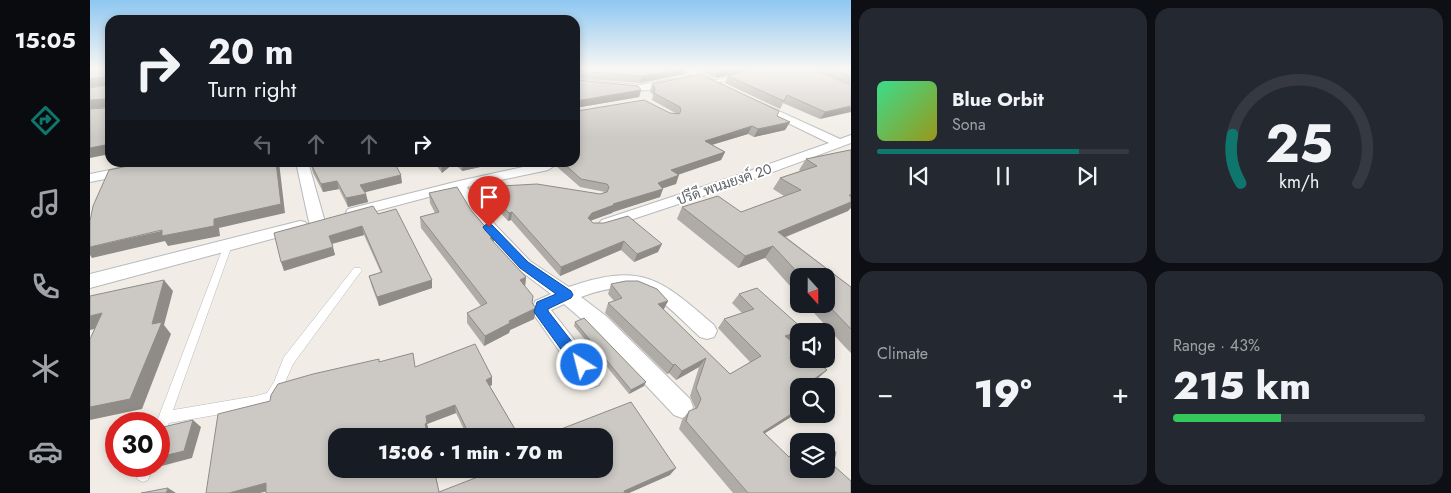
<!DOCTYPE html>
<meta charset="utf-8">
<style>
body{margin:0;font-family:Jost,Sarabun,sans-serif;background:#242831;color:#f1f3f6;height:100vh;display:flex;flex-direction:column;font-size:19px;white-space:nowrap}
*{box-sizing:border-box;margin:0}
p{font-size:16px;color:#9ea1a6}
.icon{flex:none;width:28px;height:28px;fill:none;stroke:currentColor;stroke-width:2;stroke-linecap:round;stroke-linejoin:round}
.map{position:relative;flex:1;overflow:hidden}
.sheet{display:flex;flex-direction:column;gap:8px;padding:8px;background:#0d0f14;width:600px}
.sheet>*{flex:none}
.guide{position:absolute;left:15px;top:15px;width:475px;height:152px;border-radius:15px;box-shadow:0 2px 8px #0003;background:#171b24;color:#f1f3f6;overflow:hidden}
.needle{width:32px;rotate:159deg}
.buttons{position:absolute;left:700px;top:268px;display:grid;gap:10px}
.buttons a{display:grid;place-items:center;width:45px;height:45px;border-radius:10px;background:#171b24;box-shadow:0 2px 8px #0003;font-size:25px}
.speed{position:absolute;left:15px;top:412px;display:flex;gap:10px;font-size:25px;font-weight:700;text-align:center}
.speed>*{display:grid;place-content:center;width:65px;height:65px;border-radius:50%;background:#171b24;box-shadow:0 2px 8px #0003;line-height:1}
.speed .limit{border:8px solid #d22;background:#fff;color:#111}
.pin{position:absolute;display:grid;place-items:center;width:42px;height:42px;color:#fff;margin:-51px -21px;border-radius:50% 50% 50% 0;rotate:-45deg;box-shadow:0 0 5px #0007}
.pin .icon{rotate:45deg}
.me{position:absolute;width:55px;margin:-28px;rotate:324deg;stroke-linejoin:round;filter:drop-shadow(0 0 4px #0008)}
.turn{display:flex;align-items:center;gap:18px;height:105px;padding:0 20px;font-size:22px}
.turn .icon{width:65px;height:65px;stroke-width:2.5}
.turn b{display:block;font-size:35px;line-height:42px}
.lanes{display:flex;align-items:center;height:48px;padding:0 20px;background:#0003;justify-content:center;gap:25px;direction:ltr}
.lanes .off{opacity:.35}
.big{font-size:38px;font-weight:800;line-height:1.1}
.sheet .widget{flex:1;display:flex;flex-direction:column;justify-content:center;gap:8px;min-width:0;padding:0 18px;border-radius:15px;background:#242831}
.sheet .dial{align-items:center;gap:0}
.dial svg{height:130px;overflow:visible;fill:none;stroke:#363941;stroke-width:7;stroke-linecap:round;text-anchor:middle}
.dial text{fill:#f1f3f6;stroke:none}
.song{display:flex;align-items:center;gap:15px}
.cover{width:60px;height:60px;border-radius:8px;background:linear-gradient(135deg,hsl(150 70% 55%),hsl(60 70% 35%))}
.played{height:5px;border-radius:2px;background:linear-gradient(90deg,#0f766e 80%,#363941 80%)}
.keys{display:flex;justify-content:space-around;direction:ltr}
.heat{display:flex;justify-content:space-between;align-items:center;font-size:28px;direction:ltr}
.charge{height:8px;border-radius:4px;background:linear-gradient(90deg,#34c759 43%,#363941 0)}
.sheet .tiles{flex:1;display:grid;gap:8px;grid-template-columns:repeat(2,1fr)}
.trip{position:absolute;left:238px;top:428px;width:285px;height:50px;border-radius:15px;background:#171b24;box-shadow:0 2px 8px #0003;font-weight:800;line-height:50px;text-align:center}
main{display:flex;flex:1;min-height:0}
.tab-bar{display:flex;flex-direction:column;width:90px;justify-content:space-around;align-items:center;background:#090b0e;color:#9ea1a6}
.tab-bar .icon{width:35px;height:35px}
.tab-bar .active{color:#0f766e}
.tab-bar b{font-size:22px;color:#f1f3f6}
.map>svg:first-child{display:block}
</style>
<main>
<nav class="tab-bar">
<b>15:05</b>
<svg class="icon active" aria-label="directions" viewBox="0 0 24 24"><path d="M12 3l9 9-9 9-9-9zM9 14v-3h6M13 9l2 2-2 2"/></svg>
<svg class="icon" aria-label="music" viewBox="0 0 24 24"><path d="M9 18V5l10-2v13"/><circle cx="6" cy="18" r="3"/><circle cx="16" cy="16" r="3"/></svg>
<svg class="icon" aria-label="phone" viewBox="0 0 24 24"><path d="M5 4h4l2 5-3 2q2 4 5 5l2-3 5 2v4C11 20 4 13 5 4z"/></svg>
<svg class="icon" aria-label="climate" viewBox="0 0 24 24"><path d="M12 3v18M4 7l16 10M4 17L20 7"/></svg>
<svg class="icon" aria-label="car" viewBox="0 0 24 24"><path d="M5 17H2v-5l4-1 3-4h7l3 4 3 1v5h-3M9 17h6M6 11h13"/><circle cx="7" cy="17" r="2"/><circle cx="17" cy="17" r="2"/></svg>
</nav>
<div class="map">
<svg width="761" height="493" viewBox="0 0 761 493">
<rect width="100%" height="100%" fill="#f1ede6"/>
<g fill="none" stroke-linecap="round" stroke-linejoin="round">
<defs>
<g id="service">
<polygon points="648,75 650,76 650,77 621,84 618,82"/>
<polygon points="138,242 142,245 83,410 166,396 177,393 184,382 194,357 264,268 270,268 272,270 203,364 192,389 185,401 166,408 79,423 74,437 69,438 69,424 66,424 134,245"/>
<polygon points="49,466 63,466 58,480 53,482 48,480 46,475"/>
</g>
<g id="minor">
<polygon points="591,69 602,69 632,84 630,86 624,86"/>
<path d="M485,79L550,85L582,79L587,82C569,97 508,88 485,85Z"/>
<polygon points="669,102 750,139 761,135 761,143 661,180 522,226 512,226 509,223 512,220 651,174 739,143 665,107 664,105 665,103"/>
<polygon points="59,162 87,162 81,166 0,182 0,174"/>
<polygon points="206,162 218,162 235,222 232,225 222,225 219,222"/>
<path d="M456,162L463,163L464,166L458,170L377,187L394,213L440,261L479,287C551,262 570,278 624,325L627,331L624,337L617,339L610,337C567,297 553,274 491,297L516,316L600,399L603,407L600,415L592,418L584,415L502,328L474,304L461,310L509,371L512,378L509,385L501,388L493,385L442,312L445,301L461,294L428,269L383,219L365,190L263,217L258,215L256,212L258,209L369,181Z"/>
<polygon points="210,221 215,222 218,226 215,230 0,288 0,274"/>
</g>
</defs>
<use href="#service" stroke="#b6b9bd" stroke-width="1"/>
<use href="#minor" stroke="#b6b9bd" stroke-width="2"/>
<use href="#service" fill="#fff" fill-rule="evenodd"/>
<use href="#minor" fill="#fff" fill-rule="evenodd"/>
</g>
<g fill="#afaca8">
<polygon points="485,69 597,69 595,74 550,83 486,78 486,80 551,90 549,97 485,108"/>
<polygon points="606,69 761,69 761,84 727,71 761,85 730,119 693,103 690,109 635,83 638,76 657,71 626,78"/>
<polygon points="562,84 687,116 700,122 695,130 664,137 658,134 622,145 635,152 631,160 588,175 586,184 572,188 570,197 523,212 522,213 501,220 503,223 568,252 544,262 531,250 470,276 421,220 418,221 394,195 394,187 510,194 515,192 490,187 466,166 465,162 485,162 487,111 587,114 562,100 563,95 560,91"/>
<polygon points="760,150 758,211 696,237 761,287 761,353 754,346 716,304 736,304 736,276 709,276 709,296 675,258 648,268 587,219 592,207 651,212 694,196 683,189 690,178 710,171 709,170 716,159"/>
<polygon points="220,162 305,164 312,183 275,192 278,202 258,207 249,189 233,192 223,173"/>
<polygon points="344,162 413,162 372,171 364,163 352,173"/>
<polygon points="339,193 381,210 404,237 404,243 436,277 435,286 442,303 446,308 444,319 420,330 419,333 394,346 377,323 377,313 391,306 331,228 330,217 345,213 340,203"/>
<polygon points="288,214 342,288 289,306 281,284 279,276 291,273 274,235 242,244 245,255 194,271"/>
<polygon points="521,284 578,301 573,310 640,374 660,362 628,328 634,319 652,313 642,303 649,294 714,330 712,331 709,331 705,339 700,341 737,370 727,379 709,386 709,412 675,433 698,457 709,447 709,469 743,465 761,493 643,493 589,429 592,420 599,411 604,410 605,408 600,396 609,367 586,380 579,373 577,374 515,313 518,303 524,301 518,294"/>
<polygon points="485,322 554,386 539,394 484,326"/>
<polygon points="289,362 402,377 402,385 400,386 429,436 377,436 366,413 337,424 339,431 337,432 349,492 395,475 392,469 514,469 580,475 539,493 176,493 180,401"/>
</g>
<g fill="#8f8c88">
<polygon points="589,69 597,69 595,74 550,83 552,76"/>
<polygon points="641,69 658,69 657,71 626,78 628,72"/>
<polygon points="17,77 20,85 1,87 0,89 0,79"/>
<polygon points="551,90 549,97 485,108 486,101"/>
<polygon points="16,99 20,107 0,109 0,100"/>
<polygon points="761,106 761,112 730,119 735,112"/>
<polygon points="700,122 695,130 664,137 668,129"/>
<polygon points="662,126 658,134 611,148 615,141"/>
<polygon points="20,144 20,154 0,158 0,148"/>
<polygon points="635,152 631,160 578,178 581,170"/>
<polygon points="28,162 47,162 30,166"/>
<polygon points="186,162 189,162 195,213 129,228 130,236 78,246 75,241 2,258 0,255 0,247 124,219"/>
<polygon points="354,162 364,163 352,173 351,165"/>
<polygon points="376,162 413,162 372,171 372,163"/>
<polygon points="311,175 312,183 272,193 270,185"/>
<polygon points="589,175 586,184 565,191 568,183"/>
<polygon points="247,181 249,189 233,192 231,184"/>
<polygon points="573,189 570,197 523,212 522,213 500,221 498,218 502,213 523,204"/>
<polygon points="276,194 278,202 258,207 256,198"/>
<polygon points="759,195 761,195 761,208 758,211 680,243 688,232"/>
<polygon points="422,212 421,220 418,221 419,213"/>
<polygon points="272,226 274,235 241,244 239,236"/>
<polygon points="404,237 404,247 400,238"/>
<polygon points="534,241 531,250 470,276 471,267"/>
<polygon points="572,244 568,252 544,262 547,254"/>
<polygon points="683,246 675,258 648,268 655,256"/>
<polygon points="243,247 245,255 194,271 191,262"/>
<polygon points="436,277 435,287 430,280"/>
<polygon points="74,280 83,291 74,325 81,334 52,409 0,420 0,407 62,324"/>
<polygon points="342,280 342,288 289,306 287,297"/>
<polygon points="578,301 573,311 568,304"/>
<polygon points="446,308 444,319 420,330 419,333 394,346 395,336 419,321"/>
<polygon points="12,313 23,325 0,330 0,316"/>
<polygon points="709,331 709,335 705,339 686,345 695,336"/>
<polygon points="616,358 609,367 586,380 592,371"/>
<polygon points="585,364 579,373 577,374 583,365"/>
<polygon points="737,370 727,379 717,386 713,386"/>
<polygon points="402,377 402,385 395,388 396,380"/>
<polygon points="556,382 554,386 539,394 541,390"/>
<polygon points="365,405 366,413 337,424 339,431 336,432 335,424 336,416"/>
<polygon points="709,409 709,412 664,440 673,432"/>
<polygon points="103,420 111,427 102,458 64,468 62,466 69,466 69,457"/>
<polygon points="586,468 580,475 539,493 533,493 534,491"/>
<polygon points="176,483 183,490 170,493 139,493"/>
<polygon points="78,488 86,493 76,493"/>
</g>
<g fill="#ccc8c3" stroke="#8f8c88">
<polygon points="0,69 20,69 20,144 0,148 0,109 15,108 16,99 0,100 0,88 17,85 17,77 0,79"/>
<polygon points="485,69 590,69 552,76 485,71"/>
<polygon points="623,69 641,69 628,72"/>
<polygon points="662,69 722,69 761,85 761,106 735,112 697,95 694,101 638,76 661,70"/>
<polygon points="742,69 761,69 761,76"/>
<polygon points="485,72 486,80 548,86 551,90 486,101 485,106"/>
<polygon points="610,74 689,111 687,116 700,122 668,129 662,126 615,141 635,152 581,170 589,175 568,183 573,189 523,204 524,205 502,213 498,218 503,223 514,223 538,216 572,244 547,254 534,241 471,267 422,212 419,213 394,187 447,184 510,194 517,192 519,187 517,184 491,179 472,162 485,162 485,109 487,111 554,100 580,113 589,114 591,111 590,107 564,93 565,88 562,84"/>
<polygon points="760,150 761,150 761,195 759,195 761,197 761,202 688,232 761,287 761,329 736,303 736,276 711,276 683,246 655,256 592,207 628,196 651,212 711,190 690,178 727,166 716,159"/>
<polygon points="57,162 186,162 191,204 124,219 124,226 72,236 72,230 0,247 0,221 3,206 19,170"/>
<polygon points="220,162 304,162 311,175 270,185 276,194 256,198 247,181 231,184"/>
<polygon points="367,187 381,210 404,237 400,238 436,277 430,280 443,296 442,303 446,308 419,321 420,323 395,336 377,313 397,303 330,217 349,212 339,193"/>
<polygon points="283,206 288,214 306,209 342,280 287,297 279,276 292,272 272,226 239,236 243,247 191,262 184,233"/>
<polygon points="74,280 62,324 72,322 40,399 0,407 0,339 12,313 0,316 0,296"/>
<polygon points="536,281 548,281 567,289 578,301 568,304 640,374 671,356 634,319 664,309 649,294 667,288 714,330 695,336 709,348 709,359 723,359 737,370 714,386 709,386 709,409 673,432 699,457 709,448 709,469 736,469 736,444 746,452 743,465 761,481 761,493 658,493 596,421 599,411 607,408 611,399 606,388 616,358 592,371 585,364 583,365 518,303 532,298 521,284"/>
<polygon points="494,318 556,382 541,390 485,322"/>
<polygon points="385,344 402,377 396,380 429,436 380,436 365,405 336,416 337,423 335,424 338,436 246,436 246,469 344,469 349,492 398,473 396,469 514,469 514,436 453,436 541,402 586,468 534,491 535,493 176,493 176,483 139,493 116,493 128,414 180,401 181,395 188,384 223,374 289,359 289,362 323,353 325,367"/>
<polygon points="103,420 94,451 69,457 69,428"/>
<polygon points="724,434 733,441 716,441"/>
<polygon points="78,488 76,493 51,493"/>
</g>
<linearGradient id="sky" x2="0" y2="1"><stop stop-color="#8ec7f1"/><stop offset="0.5" stop-color="#f9f7f4"/><stop offset="1" stop-color="#f9f7f4" stop-opacity="0"/></linearGradient>
<rect width="761" height="138" fill="url(#sky)"/>
<polygon fill="#1a73e8" stroke="#114b97" points="399,224 402,225 438,262 481,291 483,295 481,298 458,309 458,311 497,361 499,365 497,370 492,372 486,370 444,312 447,302 466,294 430,268 395,230 393,227 395,225"/>
<g text-anchor="middle" stroke-width="4" stroke-linejoin="round" paint-order="stroke">
<g font-size="14" fill="#5d6367" stroke="#fff">
<text transform="translate(634 184) rotate(-19)" y="5">ปรีดี พนมยงค์ 20</text>
</g>
</g>
</svg>
<div class="buttons">
<a><svg class="needle" viewBox="-14 -14 28 28"><path d="M0-13l5 13h-10z" fill="#e53935"/><path d="M0 13l5-13h-10z" fill="#9ea1a6"/></svg></a>
<a><svg class="icon" aria-label="sound" viewBox="0 0 24 24"><path d="M4 9h4l5-4v14l-5-4H4zM17 9q2 3 0 6"/></svg></a>
<a><svg class="icon" aria-label="search" viewBox="0 0 24 24"><circle cx="10" cy="10" r="6"/><path d="M15 15l6 6"/></svg></a>
<a><svg class="icon" aria-label="layers" viewBox="0 0 24 24"><path d="M12 4l9 5-9 5-9-5zM3 14l9 5 9-5"/></svg></a>
</div>
<div class="speed"><div class="limit">30</div></div>
<div class="pin" style="left:399px;top:227px;background:#d93025"><svg class="icon" aria-label="arrive" viewBox="0 0 24 24"><path d="M6 21V4h12l-3 4 3 4H6"/></svg></div>
<svg class="me" style="left:492px;top:365px" viewBox="-20 -20 40 40"><circle r="17" fill="#1a73e8" stroke="#fff" stroke-width="3"/><path d="M0-11L8 9 0 5-8 9z" fill="#fff"/></svg>
<div class="trip">15:06 · 1 min · 70 m</div>
<div class="guide">
<div class="turn"><svg class="icon" aria-label="right" viewBox="0 0 24 24"><path d="M7 20v-9h11M14 6l5 5-5 5"/></svg><div><b>20 m</b>Turn right</div></div>
<div class="lanes"><svg class="icon off" aria-label="left" viewBox="0 0 24 24"><path d="M17 20v-9H6M10 6l-5 5 5 5"/></svg><svg class="icon off" aria-label="ahead" viewBox="0 0 24 24"><path d="M12 20V5M6 11l6-6 6 6"/></svg><svg class="icon off" aria-label="ahead" viewBox="0 0 24 24"><path d="M12 20V5M6 11l6-6 6 6"/></svg><svg class="icon" aria-label="right" viewBox="0 0 24 24"><path d="M7 20v-9h11M14 6l5 5-5 5"/></svg></div>
</div>
</div>
<section class="sheet">
<div class="tiles">
<div class="widget">
<div class="song"><i class="cover"></i><div><b>Blue Orbit</b><p>Sona</p></div></div>
<div class="played"></div>
<div class="keys"><svg class="icon" aria-label="previous" viewBox="0 0 24 24"><path d="M18 5L8 12l10 7zM5 5v14"/></svg><svg class="icon" aria-label="pause" viewBox="0 0 24 24"><path d="M8 5v14M16 5v14"/></svg><svg class="icon" aria-label="next" viewBox="0 0 24 24"><path d="M6 5l10 7-10 7zM19 5v14"/></svg></div>
</div>
<div class="widget dial"><svg viewBox="0 0 100 80">
<path d="M14 69A42 42 0 1 1 86 69"/>
<path d="M14 69A42 42 0 0 1 9 39" stroke="#0f766e"/>
<text x="50" y="56" font-size="32" font-weight="700">25</text>
<text x="50" y="72" font-size="11">km/h</text>
</svg></div>
<div class="widget"><p>Climate</p>
<div class="heat"><a>−</a><b class="big">19°</b><a>+</a></div>
</div>
<div class="widget"><p>Range · 43%</p><b class="big">215 km</b><div class="charge"></div></div>
</div>
</section>
</main>
